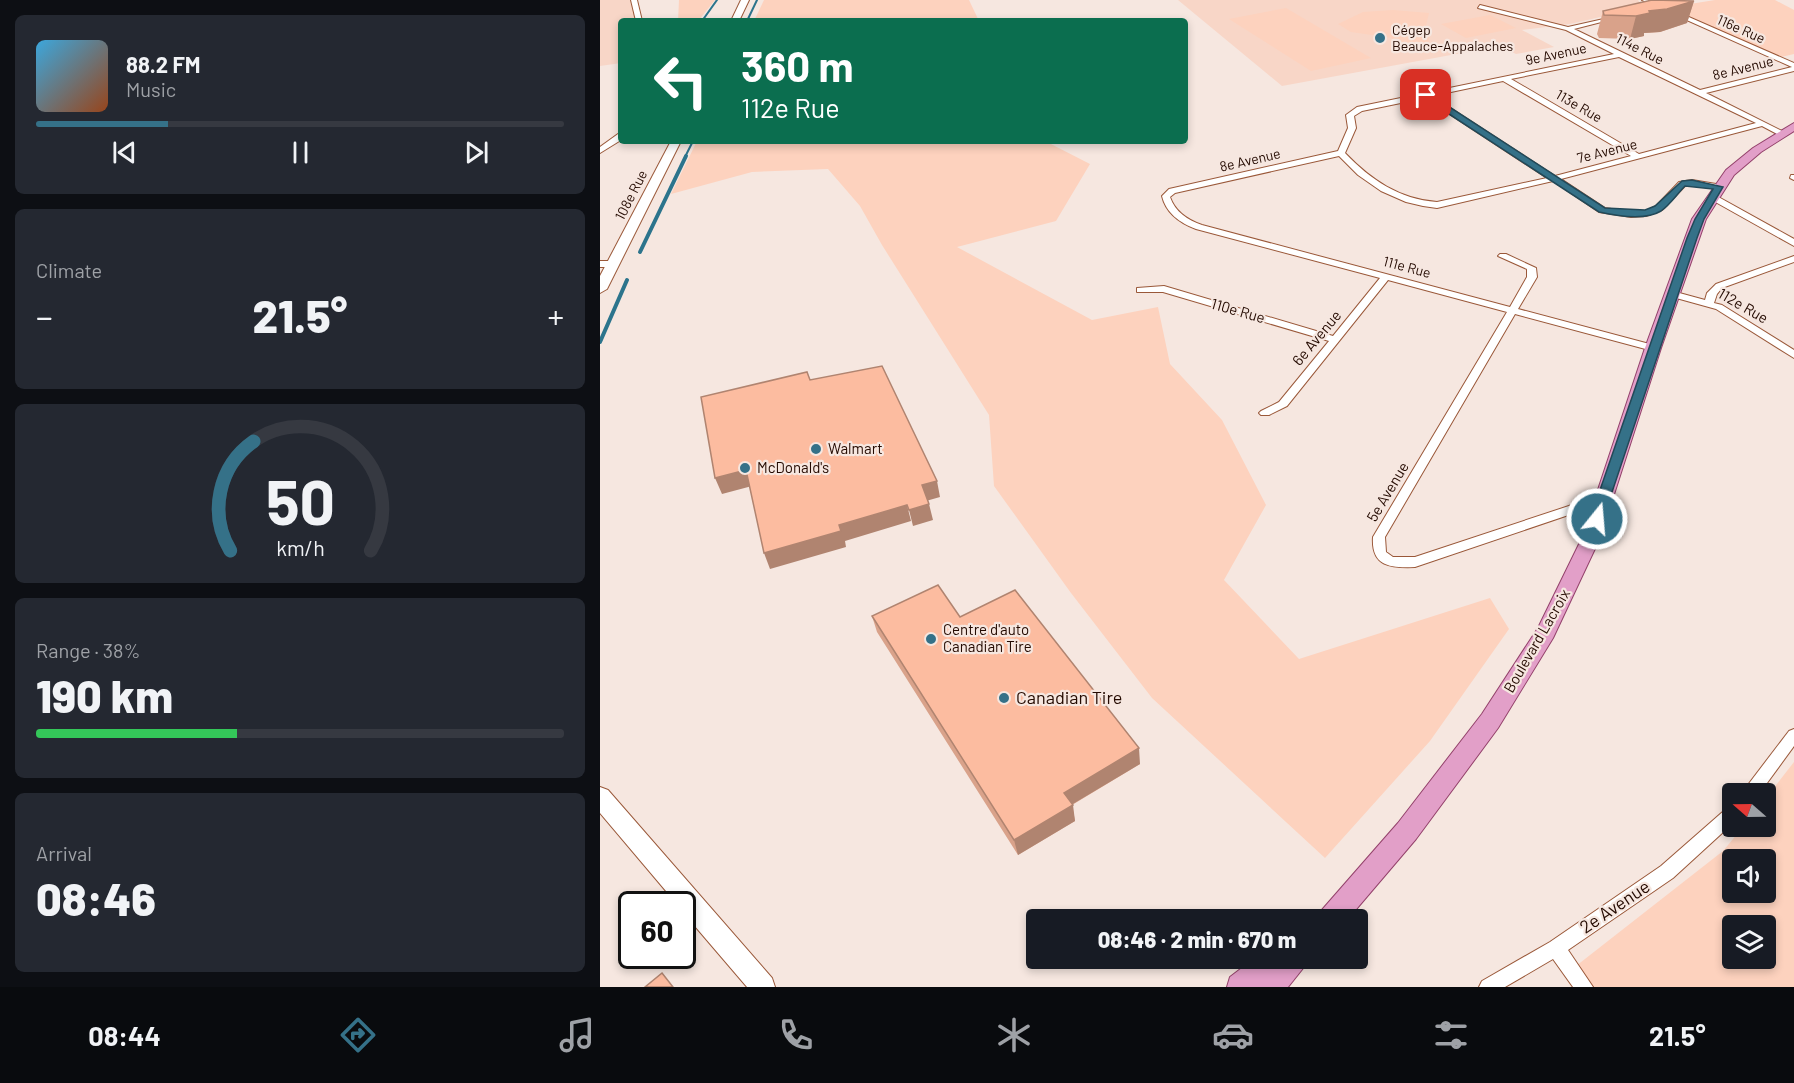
<!DOCTYPE html>
<meta charset="utf-8">
<style>
body{margin:0;font-family:Barlow,sans-serif;background:#242831;color:#f1f3f6;height:100vh;display:flex;flex-direction:column;font-size:22px;white-space:nowrap}
*{box-sizing:border-box;margin:0}
p{font-size:20px;color:#9ea1a6}
.icon{flex:none;width:33px;height:33px;fill:none;stroke:currentColor;stroke-width:2;stroke-linecap:round;stroke-linejoin:round}
.map{position:relative;flex:1;overflow:hidden}
.side{display:flex;flex-direction:column;gap:15px;padding:15px;background:#0d0f14;width:600px}
.side>*{flex:none}
.banner{position:absolute;left:18px;top:18px;width:570px;height:126px;border-radius:6px;box-shadow:0 3px 9px #0003;background:#0b6e4f;color:#fff;overflow:hidden}
.needle{width:39px;rotate:290deg}
.tools{position:absolute;left:1122px;top:783px;display:grid;gap:12px}
.tools a{display:grid;place-items:center;width:54px;height:54px;border-radius:6px;background:#171b24;box-shadow:0 3px 9px #0003;font-size:30px}
.speed{position:absolute;left:18px;top:891px;display:flex;gap:12px;font-size:30px;font-weight:700;text-align:center}
.speed>*{display:grid;place-content:center;width:78px;height:78px;border-radius:50%;background:#171b24;box-shadow:0 3px 9px #0003;line-height:1}
.speed .limit{border:3px solid #111;border-radius:9px;background:#fff;color:#111}
.pin{position:absolute;display:grid;place-items:center;width:51px;height:51px;color:#fff;margin:-26px;border-radius:12px;box-shadow:0 3px 9px #0006}
.me{position:absolute;width:66px;margin:-33px;rotate:17deg;stroke-linejoin:round;filter:drop-shadow(0 0 4px #0008)}
.turn{display:flex;align-items:center;gap:21px;height:126px;padding:0 24px;font-size:27px}
.turn .icon{width:78px;height:78px;stroke-width:2.5}
.turn b{display:block;font-size:42px;line-height:51px}
.big{font-size:45px;font-weight:800;line-height:1.1}
.side .card{flex:1;display:flex;flex-direction:column;justify-content:center;gap:9px;min-width:0;padding:0 21px;border-radius:9px;background:#242831}
.side .dial{align-items:center;gap:0}
.dial svg{height:156px;overflow:visible;fill:none;stroke:#363941;stroke-width:7;stroke-linecap:round;text-anchor:middle}
.dial text{fill:#f1f3f6;stroke:none}
.song{display:flex;align-items:center;gap:18px}
.cover{width:72px;height:72px;border-radius:9px;background:linear-gradient(135deg,hsl(200 70% 55%),hsl(20 70% 35%))}
.played{height:6px;border-radius:3px;background:linear-gradient(90deg,#357188 25%,#363941 25%)}
.keys{display:flex;justify-content:space-around;direction:ltr}
.heat{display:flex;justify-content:space-between;align-items:center;font-size:33px;direction:ltr}
.charge{height:9px;border-radius:4px;background:linear-gradient(90deg,#34c759 38%,#363941 0)}
.trip{position:absolute;left:426px;top:909px;width:342px;height:60px;border-radius:6px;background:#171b24;box-shadow:0 3px 9px #0003;font-weight:800;line-height:60px;text-align:center}
.dock{display:flex;height:96px;justify-content:space-around;align-items:center;background:#090b0e;color:#9ea1a6}
.dock .icon{width:42px;height:42px}
.dock .current{color:#357188}
.dock b{font-size:27px;color:#f1f3f6}
main{display:flex;flex:1;min-height:0}
.map>svg:first-child{display:block}
</style>
<main>
<section class="side">
<div class="card">
<div class="song"><i class="cover"></i><div><b>88.2 FM</b><p>Music</p></div></div>
<div class="played"></div>
<div class="keys"><svg class="icon" aria-label="previous" viewBox="0 0 24 24"><path d="M18 5L8 12l10 7zM5 5v14"/></svg><svg class="icon" aria-label="pause" viewBox="0 0 24 24"><path d="M8 5v14M16 5v14"/></svg><svg class="icon" aria-label="next" viewBox="0 0 24 24"><path d="M6 5l10 7-10 7zM19 5v14"/></svg></div>
</div>
<div class="card"><p>Climate</p>
<div class="heat"><a>−</a><b class="big">21.5°</b><a>+</a></div>
</div>
<div class="card dial"><svg viewBox="0 0 100 80">
<path d="M14 69A42 42 0 1 1 86 69"/>
<path d="M14 69A42 42 0 0 1 26 13" stroke="#357188"/>
<text x="50" y="56" font-size="32" font-weight="700">50</text>
<text x="50" y="72" font-size="11">km/h</text>
</svg></div>
<div class="card"><p>Range · 38%</p><b class="big">190 km</b><div class="charge"></div></div>
<div class="card"><p>Arrival</p><b class="big">08:46</b></div>
</section>
<div class="map">
<svg width="1194" height="987" viewBox="0 0 1194 987">
<rect width="100%" height="100%" fill="#f6e7e0"/>
<g fill="#f8d6c7">
<polygon points="0,0 31,0 36,21 21,21 21,63 0,66"/>
<polygon points="578,0 1038,0 1041,4 1031,10 970,24 922,30 954,47 916,54 900,46 682,86"/>
</g>
<g fill="#fdd2be" fill-rule="evenodd">
<polygon points="79,0 115,0 98,21 78,21"/>
<polygon points="164,0 369,0 379,21 154,21"/>
<polygon points="1115,0 1175,0 1194,10 1194,54 1177,58 1065,8"/>
<polygon points="686,8 771,58 711,71 629,19"/>
<polygon points="793,10 829,13 824,34 830,35 828,43 817,45 791,40 792,38 751,32 738,24 763,12"/>
<polygon points="890,15 916,28 866,38 841,24"/>
<polygon points="97,141 445,141 490,164 456,221 357,247 492,320 558,307 570,364 622,420 666,505 624,580 699,659 890,598 909,629 830,741 725,858 552,698 471,593 394,486 389,415 282,245 260,206 228,169 152,172 71,194"/>
<path d="M1194,762V987H993L976,966L1123,851L1143,827L1166,826V798ZM1132,860H1166V892H1132ZM1132,926H1166V958H1132Z"/>
</g>
<g fill="none" stroke-linecap="round" stroke-linejoin="round">
<g stroke="#2c748c" stroke-width="2">
<polyline points="102,21 117,0"/>
<polyline points="147,21 157,0"/>
<polyline points="85,157 93,141"/>
</g>
<g stroke="#2c748c" stroke-width="4">
<polyline points="40,252 86,156"/>
<polyline points="0,342 27,280"/>
</g>
<defs>
<g id="minor">
<polygon points="31,0 37,0 42,21 36,21"/>
<path d="M1042,0H1050L1194,63V71L1106,93L1186,133L1179,135L1162,126L961,179L1005,208L1031,212L1046,211L1056,206L1079,182L1092,180L1122,185V189L1092,184L1085,186L1062,210L1046,216L1031,217L999,212L953,181L837,208L823,206L806,202L781,191L758,175L739,156L575,193L570,197C575,212 588,220 602,225L910,307L927,277V269L898,256L900,254H906L936,268L937,277L918,309L1057,346L1058,348L1053,351L915,314L785,537L786,552L793,557H815L999,496H1007L1009,499L1007,502L815,567C791,568 771,567 773,537L907,312L788,280L687,406L669,415H661L659,413L661,411L679,402L729,341L563,292H537V288L564,286L733,336L780,278L596,229C580,223 566,213 562,196L569,189L738,151L748,128L746,115L757,107L1014,54L966,30L878,8L880,5L968,27L1017,16V18L974,29L1100,90L1192,67ZM1019,57L1156,123L1039,154L911,79ZM903,81L1031,156L955,176L832,96ZM825,98L947,178L837,202C799,199 771,180 745,153L756,128L754,116L762,111Z"/>
<polygon points="18,134 21,134 21,140 0,153 0,147"/>
<polygon points="1191,175 1194,175 1194,180 1190,178"/>
<polygon points="1113,194 1194,239 1194,246 1110,199 1109,197"/>
<polygon points="1194,256 1194,262 1122,288 1117,294 1114,303 1122,305 1194,350 1194,358 1116,309 1069,296 1067,294 1072,291 1105,300 1107,293 1116,284"/>
<polygon points="0,261 13,261 18,264 13,267 0,267"/>
<polygon points="1194,729 1194,746 1159,794 1141,794 1189,731"/>
<polygon points="1132,807 1132,824 1073,878 968,950 993,987 973,987 953,959 905,987 879,987 882,981 950,942 1061,866 1126,809"/>
</g>
<g id="secondary">
<polygon points="141,0 149,0 139,21 131,21"/>
<polygon points="71,141 81,141 7,289 0,293 0,276"/>
<polygon points="0,787 8,790 172,978 175,987 147,987 82,911 82,904 77,904 0,813"/>
</g>
<g id="primary">
<polygon points="1194,123 1194,131 1161,152 1134,175 1106,219 1061,348 1000,538 953,638 898,728 816,839 747,920 717,920 721,911 798,823 882,714 938,628 982,538 1045,348 1092,219 1126,170 1153,148"/>
<polygon points="655,958 708,958 704,967 688,987 627,987 630,977"/>
</g>
</defs>
<use href="#minor" stroke="#9a5839" stroke-width="2"/>
<use href="#secondary" stroke="#9a5839" stroke-width="2"/>
<use href="#primary" stroke="#93416a" stroke-width="2"/>
<use href="#minor" fill="#fff" fill-rule="evenodd"/>
<use href="#secondary" fill="#fff" fill-rule="evenodd"/>
<use href="#primary" fill="#e29fc8" fill-rule="evenodd"/>
</g>
<g fill="#d9a28a">
<polygon points="1094,1 1087,23 1060,32 1044,33 1044,36 1030,39 999,38 997,34 1003,11"/>
<polygon points="272,616 360,617 540,764 472,805 475,821 418,855 277,632"/>
</g>
<g fill="#b08470">
<polygon points="1094,1 1087,23 1060,32 1044,33 1044,36 1030,39 1036,16 1049,11"/>
<polygon points="146,470 152,486 122,494 115,478"/>
<polygon points="337,481 340,497 326,501 322,485"/>
<polygon points="329,504 333,520 313,526 309,510"/>
<polygon points="307,505 311,521 245,541 246,547 170,569 164,553 239,525"/>
<polygon points="539,748 540,764 466,808 464,793"/>
<polygon points="473,805 475,821 418,855 414,840"/>
</g>
<g fill="#fcbca0" stroke="#b08470" stroke-width="1.5">
<polygon points="1052,0 1094,1 1067,9 1049,11 1050,13 1036,16 1004,15 1003,11"/>
<polygon points="282,366 337,481 322,485 329,504 309,510 307,505 239,525 241,531 164,553 146,470 115,478 101,397 207,372 210,380"/>
<polygon points="338,585 360,617 415,590 539,748 464,793 473,805 414,840 272,616"/>
<polygon points="62,973 73,987 45,987"/>
</g>
<path fill="#357188" stroke="#224958" stroke-width="1.5" d="M823,93H828L1005,208L1045,210L1055,206L1082,181L1092,180L1123,187L1104,219L1097,238L1002,522H992L990,519L1087,238L1095,219L1113,189L1085,186C1077,194 1070,205 1061,211C1045,221 1017,216 999,212L823,97Z"/>
<g fill="#357188" stroke="#f6e7e0" stroke-width="2">
<circle cx="780" cy="38" r="6"/>
<circle cx="216" cy="449" r="6"/>
<circle cx="145" cy="468" r="6"/>
<circle cx="331" cy="639" r="6"/>
<circle cx="404" cy="698" r="6"/>
</g>
<g text-anchor="middle" stroke-width="4.5" stroke-linejoin="round" paint-order="stroke">
<g font-size="14" fill="#240a01" stroke="#f6e7e0">
<text transform="translate(1141 29) rotate(24)" y="5">116e Rue</text>
<text transform="translate(1040 49) rotate(27)" y="5">114e Rue</text>
<text transform="translate(956 54) rotate(-12)" y="5">9e Avenue</text>
<text transform="translate(1143 68) rotate(-14)" y="5">8e Avenue</text>
<text transform="translate(979 106) rotate(30)" y="5">113e Rue</text>
<text transform="translate(1007 151) rotate(-14)" y="5">7e Avenue</text>
<text transform="translate(650 160) rotate(-13)" y="5">8e Avenue</text>
<text transform="translate(31 195) rotate(-63)" y="5">108e Rue</text>
<text transform="translate(807 267) rotate(15)" y="5">111e Rue</text>
</g>
<g font-size="14" fill="#240a01" stroke="#f6e7e0" text-anchor="start">
<text x="792" y="35">Cégep<tspan x="792" dy="16">Beauce-Appalaches</tspan></text>
</g>
<g font-size="15" fill="#240a01" stroke="#f6e7e0">
<text transform="translate(1143 306) rotate(30)" y="5">112e Rue</text>
<text transform="translate(638 311) rotate(16)" y="5">110e Rue</text>
<text transform="translate(717 338) rotate(-50)" y="5">6e Avenue</text>
<text transform="translate(788 492) rotate(-59)" y="5">5e Avenue</text>
<text transform="translate(937 641) rotate(-60)" y="5">Boulevard Lacroix</text>
</g>
<g font-size="15" fill="#240a01" stroke="#f6e7e0" text-anchor="start">
<text x="228" y="454">Walmart</text>
<text x="157" y="473">McDonald's</text>
<text x="343" y="635">Centre d'auto<tspan x="343" dy="17">Canadian Tire</tspan></text>
</g>
<g font-size="18" fill="#240a01" stroke="#f6e7e0" text-anchor="start">
<text x="416" y="704">Canadian Tire</text>
</g>
<g font-size="18" fill="#240a01" stroke="#f6e7e0">
<text transform="translate(1015 907) rotate(-34)" y="6">2e Avenue</text>
</g>
</g>
</svg>
<div class="tools">
<a><svg class="needle" viewBox="-14 -14 28 28"><path d="M0-13l5 13h-10z" fill="#e53935"/><path d="M0 13l5-13h-10z" fill="#9ea1a6"/></svg></a>
<a><svg class="icon" aria-label="sound" viewBox="0 0 24 24"><path d="M4 9h4l5-4v14l-5-4H4zM17 9q2 3 0 6"/></svg></a>
<a><svg class="icon" aria-label="layers" viewBox="0 0 24 24"><path d="M12 4l9 5-9 5-9-5zM3 14l9 5 9-5"/></svg></a>
</div>
<div class="speed"><div class="limit">60</div></div>
<div class="pin" style="left:826px;top:95px;background:#d93025"><svg class="icon" aria-label="arrive" viewBox="0 0 24 24"><path d="M6 21V4h12l-3 4 3 4H6"/></svg></div>
<svg class="me" style="left:997px;top:519px" viewBox="-20 -20 40 40"><circle r="17" fill="#357188" stroke="#fff" stroke-width="3"/><path d="M0-11L8 9 0 5-8 9z" fill="#fff"/></svg>
<div class="trip">08:46 · 2 min · 670 m</div>
<div class="banner">
<div class="turn"><svg class="icon" aria-label="left" viewBox="0 0 24 24"><path d="M17 20v-9H6M10 6l-5 5 5 5"/></svg><div><b>360 m</b>112e Rue</div></div>
</div>
</div>
</main>
<nav class="dock">
<b>08:44</b>
<svg class="icon current" aria-label="directions" viewBox="0 0 24 24"><path d="M12 3l9 9-9 9-9-9zM9 14v-3h6M13 9l2 2-2 2"/></svg>
<svg class="icon" aria-label="music" viewBox="0 0 24 24"><path d="M9 18V5l10-2v13"/><circle cx="6" cy="18" r="3"/><circle cx="16" cy="16" r="3"/></svg>
<svg class="icon" aria-label="phone" viewBox="0 0 24 24"><path d="M5 4h4l2 5-3 2q2 4 5 5l2-3 5 2v4C11 20 4 13 5 4z"/></svg>
<svg class="icon" aria-label="climate" viewBox="0 0 24 24"><path d="M12 3v18M4 7l16 10M4 17L20 7"/></svg>
<svg class="icon" aria-label="car" viewBox="0 0 24 24"><path d="M5 17H2v-5l4-1 3-4h7l3 4 3 1v5h-3M9 17h6M6 11h13"/><circle cx="7" cy="17" r="2"/><circle cx="17" cy="17" r="2"/></svg>
<svg class="icon" aria-label="filters" viewBox="0 0 24 24"><path d="M4 7h16M4 17h16"/><circle cx="9" cy="7" r="2"/><circle cx="15" cy="17" r="2"/></svg>
<b>21.5°</b>
</nav>
